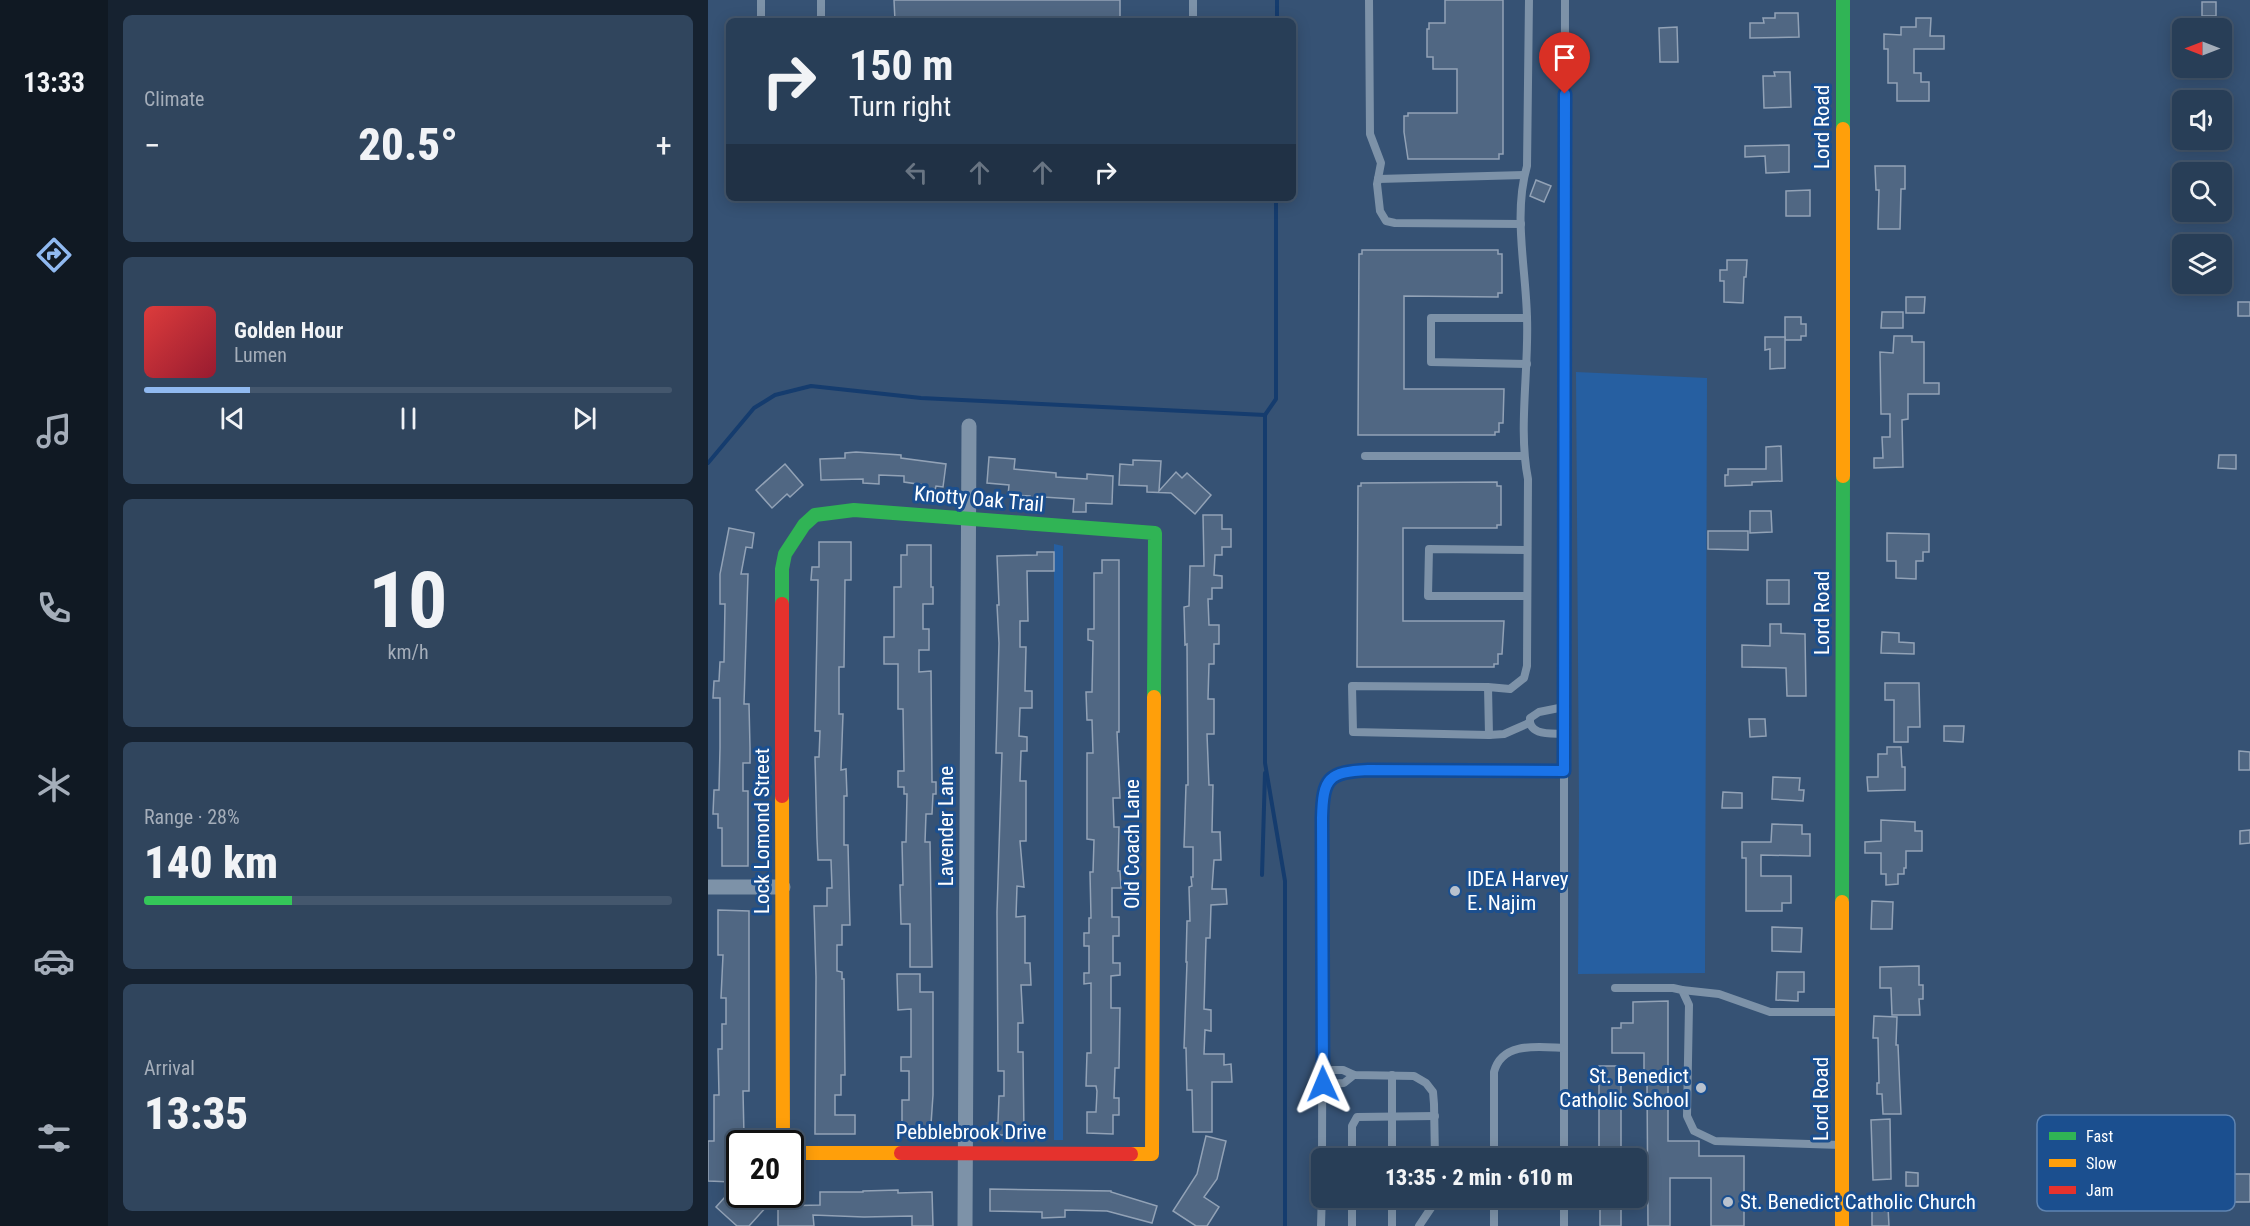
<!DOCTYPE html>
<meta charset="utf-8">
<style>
body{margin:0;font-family:"Roboto Condensed",sans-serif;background:#30455d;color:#f1f3f6;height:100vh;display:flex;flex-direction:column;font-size:22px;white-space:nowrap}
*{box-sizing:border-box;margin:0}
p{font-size:20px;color:#a5aeba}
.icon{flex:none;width:33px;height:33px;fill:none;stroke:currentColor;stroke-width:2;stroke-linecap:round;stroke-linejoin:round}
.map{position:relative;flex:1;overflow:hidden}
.details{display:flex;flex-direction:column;gap:15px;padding:15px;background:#162230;width:600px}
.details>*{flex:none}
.banner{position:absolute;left:18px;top:18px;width:570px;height:183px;border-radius:9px;box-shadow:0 3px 15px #0003,0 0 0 2px #44576d;background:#283e57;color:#f1f3f6;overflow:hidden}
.needle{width:39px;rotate:270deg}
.buttons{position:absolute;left:1464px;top:18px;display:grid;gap:12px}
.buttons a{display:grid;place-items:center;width:60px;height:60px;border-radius:9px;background:#283e57;box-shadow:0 3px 15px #0003,0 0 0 2px #44576d;font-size:30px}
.speed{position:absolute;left:18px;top:1130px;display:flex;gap:12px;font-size:30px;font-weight:700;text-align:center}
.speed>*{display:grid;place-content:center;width:78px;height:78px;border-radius:50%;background:#283e57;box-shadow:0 3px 15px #0003,0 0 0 2px #44576d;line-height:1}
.speed .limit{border:3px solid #111;border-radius:9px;background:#fff;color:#111}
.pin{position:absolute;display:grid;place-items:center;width:51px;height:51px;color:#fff;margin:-62px -26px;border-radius:50% 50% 50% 0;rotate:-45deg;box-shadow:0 0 6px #0007}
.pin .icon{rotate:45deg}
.me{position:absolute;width:66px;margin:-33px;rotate:359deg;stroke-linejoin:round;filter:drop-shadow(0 0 4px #0008)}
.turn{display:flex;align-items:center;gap:21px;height:126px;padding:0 24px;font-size:27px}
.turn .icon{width:78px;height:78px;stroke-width:2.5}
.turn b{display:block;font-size:42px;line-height:51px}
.lanes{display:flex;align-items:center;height:57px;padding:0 24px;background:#0003;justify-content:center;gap:30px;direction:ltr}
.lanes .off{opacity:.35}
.big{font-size:45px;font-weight:800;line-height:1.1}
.details .widget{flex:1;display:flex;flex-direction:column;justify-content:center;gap:9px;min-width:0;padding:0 21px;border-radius:9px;background:#30455d}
.details .dial{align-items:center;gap:0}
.dial b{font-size:78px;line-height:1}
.song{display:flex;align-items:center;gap:18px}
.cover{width:72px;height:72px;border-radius:9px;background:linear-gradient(135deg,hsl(0 70% 55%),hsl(350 70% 35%))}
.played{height:6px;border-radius:3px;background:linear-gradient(90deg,#90b9f0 20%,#44576d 20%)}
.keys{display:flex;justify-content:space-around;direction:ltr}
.heat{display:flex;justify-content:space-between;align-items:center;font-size:33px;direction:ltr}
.charge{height:9px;border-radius:4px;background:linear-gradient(90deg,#34c759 28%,#44576d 0)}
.trip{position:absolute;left:603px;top:1148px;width:336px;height:60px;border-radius:9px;background:#283e57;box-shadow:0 3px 15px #0003,0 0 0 2px #44576d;font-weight:800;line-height:60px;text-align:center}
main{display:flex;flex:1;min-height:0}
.menu{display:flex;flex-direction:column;width:108px;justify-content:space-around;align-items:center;background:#101923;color:#a5aeba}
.menu .icon{width:42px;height:42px}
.menu .on{color:#90b9f0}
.menu b{font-size:27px;color:#f1f3f6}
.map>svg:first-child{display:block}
</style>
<main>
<nav class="menu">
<b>13:33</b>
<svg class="icon on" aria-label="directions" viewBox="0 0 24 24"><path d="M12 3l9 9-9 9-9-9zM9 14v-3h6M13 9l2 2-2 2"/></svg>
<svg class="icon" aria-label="music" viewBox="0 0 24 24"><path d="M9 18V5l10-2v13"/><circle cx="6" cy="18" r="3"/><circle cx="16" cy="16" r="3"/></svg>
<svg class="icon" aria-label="phone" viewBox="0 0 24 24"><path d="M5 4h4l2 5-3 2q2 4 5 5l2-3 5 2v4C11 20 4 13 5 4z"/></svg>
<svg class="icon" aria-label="climate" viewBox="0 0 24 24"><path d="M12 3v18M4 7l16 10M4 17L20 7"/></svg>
<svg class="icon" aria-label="car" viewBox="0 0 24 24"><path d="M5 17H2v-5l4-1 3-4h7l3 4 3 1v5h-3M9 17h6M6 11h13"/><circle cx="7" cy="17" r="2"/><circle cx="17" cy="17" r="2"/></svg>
<svg class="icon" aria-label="filters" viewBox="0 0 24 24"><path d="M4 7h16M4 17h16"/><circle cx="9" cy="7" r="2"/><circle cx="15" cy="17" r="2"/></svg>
</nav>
<section class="details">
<div class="widget"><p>Climate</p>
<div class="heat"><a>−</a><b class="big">20.5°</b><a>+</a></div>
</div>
<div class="widget">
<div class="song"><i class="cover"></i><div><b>Golden Hour</b><p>Lumen</p></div></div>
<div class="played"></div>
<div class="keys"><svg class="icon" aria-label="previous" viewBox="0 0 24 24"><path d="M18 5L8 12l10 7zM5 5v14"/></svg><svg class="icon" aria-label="pause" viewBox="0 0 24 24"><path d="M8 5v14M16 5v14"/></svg><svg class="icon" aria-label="next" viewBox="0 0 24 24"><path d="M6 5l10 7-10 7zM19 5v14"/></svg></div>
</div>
<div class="widget dial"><b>10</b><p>km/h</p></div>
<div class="widget"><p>Range · 28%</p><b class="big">140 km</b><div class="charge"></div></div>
<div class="widget"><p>Arrival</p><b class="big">13:35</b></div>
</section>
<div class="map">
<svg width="1542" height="1226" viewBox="0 0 1542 1226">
<rect width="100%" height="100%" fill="#365274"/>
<g fill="#265fa1">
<polygon points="868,372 999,378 997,973 870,974 871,807"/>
<polygon points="346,544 355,546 355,1140 346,1140"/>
</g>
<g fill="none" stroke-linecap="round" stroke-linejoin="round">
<g stroke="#153c6e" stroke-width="4">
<polyline points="569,21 569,0"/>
<polyline points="557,415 557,763 577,881 577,1226"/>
<polyline points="0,463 46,408 67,395 103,386 213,398 557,415 568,399 568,198"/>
<polyline points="554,875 557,773"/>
</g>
</g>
<g fill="#506783" stroke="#92a2b6" stroke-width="1.5">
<polygon points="186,0 412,0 412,21 187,21"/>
<polygon points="737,0 795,0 795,154 791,154 791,159 700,159 696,132 696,116 700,116 700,113 749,113 749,69 725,69 725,57 719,57 719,29 721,29 721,23 737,23"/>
<rect x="1494" y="2" width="14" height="14"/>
<polygon points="1067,13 1090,13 1091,37 1042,38 1042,23 1056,23 1055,18 1067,18"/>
<polygon points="1208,18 1223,18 1222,36 1236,36 1236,49 1206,49 1206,73 1213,73 1213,82 1221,82 1221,101 1189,101 1189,83 1180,83 1180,49 1176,49 1176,34 1193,35 1193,27 1208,27"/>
<polygon points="969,27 970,62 952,62 951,28"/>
<polygon points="1066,72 1082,72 1083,107 1056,108 1055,76 1067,76"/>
<polygon points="1081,145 1081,172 1058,173 1057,156 1037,157 1037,146"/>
<polygon points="1167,166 1197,166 1197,189 1193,189 1192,229 1170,229 1171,190 1168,190"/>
<polygon points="828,180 843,186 836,202 822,196"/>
<polygon points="1102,190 1102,216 1078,216 1078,191"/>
<polygon points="654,250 790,250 790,254 794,254 794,293 790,293 790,297 696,296 696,389 796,389 795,423 791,423 791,432 787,432 787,435 650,435 651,254 654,254"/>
<polygon points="1019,260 1039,260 1038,277 1036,277 1035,303 1016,302 1016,281 1012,281 1012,270 1019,270"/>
<polygon points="1198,297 1217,297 1216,313 1198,313"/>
<rect x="1530" y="302" width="12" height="14"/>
<polygon points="1174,312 1195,312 1195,328 1173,328"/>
<polygon points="1077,317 1093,317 1093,324 1098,324 1098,336 1093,336 1093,340 1077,340"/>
<polygon points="1186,336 1204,336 1204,342 1216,342 1216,383 1231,383 1231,394 1200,394 1200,419 1194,420 1195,467 1166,468 1166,458 1175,458 1174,437 1182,437 1182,414 1173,414 1172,352 1185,353"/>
<polygon points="1057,337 1077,337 1077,368 1062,369 1062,349 1057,350"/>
<polygon points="1073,446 1074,481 1044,482 1044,485 1017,486 1017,475 1020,475 1020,469 1058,469 1058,447"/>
<polygon points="148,452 193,455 193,458 238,464 235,487 228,486 227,490 216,489 216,485 196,482 196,476 171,475 171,484 155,483 155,479 113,480 112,459 137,458 137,453"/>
<polygon points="1511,455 1528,455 1528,469 1510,468"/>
<polygon points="281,457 307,459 306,469 348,473 348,477 379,479 379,474 405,476 404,504 378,503 378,512 365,512 366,499 335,497 335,512 321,511 322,496 300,495 301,485 279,483"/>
<polygon points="425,460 453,461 451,491 468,472 474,478 479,473 503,495 487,514 463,493 439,492 439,486 411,485 412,464 425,465"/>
<polygon points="77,464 95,485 82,497 79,494 64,508 48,490"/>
<polygon points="789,482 789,486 793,486 793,525 789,525 789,528 695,528 695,621 796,621 794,654 790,654 790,664 786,664 786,667 649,667 650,486 653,486 653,483"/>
<polygon points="1042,511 1063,511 1064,532 1042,533"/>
<polygon points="495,515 514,515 514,529 523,529 523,547 514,547 514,555 507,555 506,575 514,576 514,588 504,588 504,599 500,599 501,625 511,625 511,644 506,644 506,664 501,664 500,699 506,699 506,734 499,734 501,785 505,785 504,832 512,832 513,860 506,860 504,889 518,889 519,904 503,905 502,938 498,938 496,1009 503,1010 503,1031 497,1030 496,1054 516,1054 516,1065 523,1064 524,1082 504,1082 504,1132 485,1132 484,1090 479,1090 478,1048 476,1048 479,962 478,962 479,921 482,921 481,887 484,886 483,877 485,877 485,847 476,847 478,785 480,785 479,644 477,645 476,607 481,606 482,566 496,566"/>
<polygon points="21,528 46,533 44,548 38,547 33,574 40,574 36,704 41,704 42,748 42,763 35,763 35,791 40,791 40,866 14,866 14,828 10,828 10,814 5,814 6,790 11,790 12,748 12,698 5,698 6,681 11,681 12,662 16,662 17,604 12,604 12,574"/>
<polygon points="1000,531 1040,531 1040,550 1000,549"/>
<polygon points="1179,533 1221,534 1221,552 1215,552 1215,561 1208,561 1208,579 1188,578 1188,561 1179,561"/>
<polygon points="111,542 143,542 143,580 137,580 136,667 131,667 131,714 135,714 133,770 138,769 139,796 136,796 136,845 140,845 142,925 134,925 134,945 129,945 129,971 134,972 134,979 136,979 137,1075 133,1075 133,1095 127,1095 127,1115 147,1115 147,1134 107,1134 108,977 106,906 119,906 119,888 124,888 123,860 110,860 109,838 107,757 111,757 112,731 107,731 110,580 103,580 104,567 111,567"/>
<polygon points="199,545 223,545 223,587 225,587 225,604 215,604 215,629 221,629 221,650 211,650 211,672 223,671 224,782 228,782 228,794 225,794 224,814 218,814 217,842 222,842 224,967 202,967 202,924 193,924 192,885 195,885 194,842 198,842 199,794 196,794 196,787 190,787 190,771 196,771 195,709 190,709 190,664 176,664 176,637 186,637 186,587 193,587 193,555 199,555"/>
<polygon points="329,552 346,552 346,571 319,571 320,621 312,621 312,647 318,647 317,691 324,691 324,708 312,708 311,736 319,737 319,751 313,751 312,781 318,781 318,841 312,841 316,887 309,886 308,917 317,916 317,963 322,963 323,985 313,985 315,1023 310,1023 310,1052 315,1052 316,1135 282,1135 282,1123 290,1123 291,1096 296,1096 296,1071 290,1071 289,912 294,753 288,753 291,643 289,605 291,605 289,556 329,555"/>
<polygon points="394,560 411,560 411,732 409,732 412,798 405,798 406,827 411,827 410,871 412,871 413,888 404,888 404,917 411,917 411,936 405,936 405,963 412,963 412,975 403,976 403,1008 412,1008 411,1068 407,1068 406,1098 411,1098 411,1115 405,1115 405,1134 379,1133 379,1112 388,1112 389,1091 388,1086 378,1086 379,1053 383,1053 383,983 376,984 376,973 381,973 381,946 376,946 376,933 381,933 381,918 383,918 382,872 385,872 386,840 379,839 379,753 385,753 384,720 379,720 378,692 384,692 385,641 380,640 380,629 386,629 386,573 394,573"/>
<rect x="1059" y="580" width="22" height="24"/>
<polygon points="1062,624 1073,624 1073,633 1097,634 1098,696 1079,696 1078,668 1034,667 1034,645 1062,646"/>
<polygon points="1174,632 1191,633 1191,642 1206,643 1206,654 1173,653"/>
<polygon points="1177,683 1211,683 1212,727 1200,727 1200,742 1186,742 1186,700 1177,700"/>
<polygon points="1041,719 1057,719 1058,736 1042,737"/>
<polygon points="1236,726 1256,726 1255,742 1236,741"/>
<polygon points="1179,747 1193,747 1194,767 1197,767 1197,790 1160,791 1159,777 1170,777 1170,754 1179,754"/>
<polygon points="1531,751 1542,752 1542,770 1531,770"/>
<polygon points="1065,777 1092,778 1091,790 1096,790 1095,801 1064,799"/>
<polygon points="1015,792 1034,793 1034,808 1014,808"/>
<polygon points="1173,820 1207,822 1207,831 1214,831 1214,851 1198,851 1198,868 1196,868 1196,874 1190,874 1190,884 1178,885 1178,874 1173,874 1173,853 1157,853 1157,842 1173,841"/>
<polygon points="1064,824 1094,825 1094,834 1102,834 1102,856 1053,855 1053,876 1083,876 1083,903 1074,903 1074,911 1038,911 1038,858 1034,858 1034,842 1063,842"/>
<polygon points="1542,830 1542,843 1532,844 1532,831"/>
<polygon points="1164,901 1185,902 1184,929 1163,929"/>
<polygon points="10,910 41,911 41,1091 35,1091 36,1136 25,1136 24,1182 0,1181 0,1141 6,1141 6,1095 11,1095 10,1049 14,1049 14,1024 18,1024 18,998 13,998 15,955 10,955"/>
<polygon points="1064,927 1094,928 1093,952 1064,951"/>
<polygon points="1211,966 1211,985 1215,985 1215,999 1211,999 1212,1015 1184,1015 1183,988 1172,988 1172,967"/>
<polygon points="1069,972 1096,972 1096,992 1090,992 1090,1001 1068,1000"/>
<polygon points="189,974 212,974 212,992 225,992 225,1095 222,1139 199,1138 200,1125 194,1125 194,1100 201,1100 201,1071 193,1071 193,1057 203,1057 203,1009 190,1010"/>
<polygon points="960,1001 960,1141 991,1141 991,1156 1036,1156 1036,1226 1003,1226 1003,1178 962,1178 962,1226 940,1226 939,1083 936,1083 936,1053 904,1053 904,1028 913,1028 913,1023 925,1023 925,1002"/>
<polygon points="1166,1016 1189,1017 1188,1045 1190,1045 1193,1114 1175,1114 1174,1094 1169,1094 1169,1083 1171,1083 1170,1038 1165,1038"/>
<rect x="891" y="1066" width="22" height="92"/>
<polygon points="1182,1119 1183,1179 1165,1180 1163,1120"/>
<polygon points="498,1136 518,1141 509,1179 496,1197 511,1207 499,1226 488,1226 465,1211 489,1174"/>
<polygon points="1198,1172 1210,1173 1210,1186 1198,1186"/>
<rect x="1518" y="1174" width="24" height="28"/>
<polygon points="27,1186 32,1190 32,1194 36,1194 41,1199 46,1194 59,1206 41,1226 29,1226 8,1207"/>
<polygon points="282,1189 403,1191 403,1192 449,1206 444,1223 399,1211 357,1210 357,1217 334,1218 334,1212 282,1211"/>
<polygon points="190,1190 190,1193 224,1192 225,1226 204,1226 204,1216 156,1217 105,1215 106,1226 70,1226 70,1206 112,1205 112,1192 155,1192 155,1191"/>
<rect x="892" y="1197" width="21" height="29"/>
<polygon points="1164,1207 1180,1207 1181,1226 1164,1226"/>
</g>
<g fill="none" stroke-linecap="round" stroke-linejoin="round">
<g stroke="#7d92a8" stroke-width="8">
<polyline points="661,0 662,134 673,163 669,184 672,211 678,221 687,223 813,224"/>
<polyline points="53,21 53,0"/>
<polyline points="113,21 113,0"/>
<polyline points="485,21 485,0"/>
<polyline points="670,179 816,175"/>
<polyline points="819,318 723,318 723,362 819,364"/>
<polyline points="657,456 815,456"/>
<polyline points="819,596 720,596 721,549 819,550"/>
<path d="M780,687L781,735L645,732L644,686L780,687L802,689L816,678L819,666L820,479C810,430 821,369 819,318C818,268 805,215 819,166L821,0"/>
<path d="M856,707L831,712L822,718C820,736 844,733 856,734"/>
<polyline points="781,735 796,734 821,723"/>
<polyline points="856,771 857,0"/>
<polyline points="907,988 965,988 974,990 981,1005 979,1116 986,1131 1007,1141 1133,1145"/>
<polyline points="974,990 1011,994 1062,1012 1131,1012"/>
<polyline points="614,1070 635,1070 646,1075 706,1076 718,1083 725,1092 726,1104 727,1158"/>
<polyline points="684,1075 684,1158"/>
<polyline points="615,1084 636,1083 646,1075"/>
<path d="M614,1158L615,794C627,770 635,771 660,770L856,771V1158"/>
<polyline points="644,1158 644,1126 649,1117 727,1116"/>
<path d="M786,1158V1072C794,1041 831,1047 856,1048"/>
<polyline points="644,1197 644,1226"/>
<polyline points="684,1197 684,1226"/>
<polyline points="856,1197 856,1226"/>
<polyline points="613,1226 614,1191"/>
<polyline points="711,1226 723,1208 726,1197"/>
<polyline points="786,1226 786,1197"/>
</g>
<g stroke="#7d92a8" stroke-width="15">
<polyline points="0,887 75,887"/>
<polyline points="257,1226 261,426"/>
</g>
<g stroke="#30b455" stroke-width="14">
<polyline points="1135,129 1135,0"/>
<polyline points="74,604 74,569 77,554 96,525 107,515 146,510 447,533 446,697"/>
<polyline points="1134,902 1135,476"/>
</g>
<g stroke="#ff9f0a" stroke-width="14">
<polyline points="1135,476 1135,129"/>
<polyline points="74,796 75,1143"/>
<polyline points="82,1153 193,1153"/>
<polyline points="423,1154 444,1154 446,697"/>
<polyline points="1134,1226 1134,902"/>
</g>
<g stroke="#e5322d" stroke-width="14">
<polyline points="74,604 74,796"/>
<polyline points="193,1153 423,1154"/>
</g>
</g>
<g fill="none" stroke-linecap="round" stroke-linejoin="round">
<defs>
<path id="route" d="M615,1084L614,818C615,778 620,772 660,770L856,771L857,94"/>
</defs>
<use href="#route" stroke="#114b97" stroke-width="15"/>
<use href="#route" stroke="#1a73e8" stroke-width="10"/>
</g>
<g fill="#b9c2ce" stroke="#1b4f8f" stroke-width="2">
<circle cx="747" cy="891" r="6"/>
<circle cx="993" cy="1088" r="6"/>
<circle cx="1020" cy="1202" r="6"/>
</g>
<g text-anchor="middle" stroke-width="6" stroke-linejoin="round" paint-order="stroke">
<g font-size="21" fill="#fff" stroke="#1b4f8f">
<text transform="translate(1114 127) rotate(-90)" y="7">Lord Road</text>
<text transform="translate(271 499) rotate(5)" y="7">Knotty Oak Trail</text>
<text transform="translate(1114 613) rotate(-90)" y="7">Lord Road</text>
<text transform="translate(238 826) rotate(-90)" y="7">Lavender Lane</text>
<text transform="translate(54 831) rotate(-90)" y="7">Lock Lomond Street</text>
<text transform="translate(424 844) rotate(-90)" y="7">Old Coach Lane</text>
<text transform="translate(1113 1099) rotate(-90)" y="7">Lord Road</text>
<text x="263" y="1139">Pebblebrook Drive</text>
</g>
<g font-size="21" fill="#fff" stroke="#1b4f8f" text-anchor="start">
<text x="759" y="886">IDEA Harvey<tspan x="759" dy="24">E. Najim</tspan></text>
<text x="981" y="1083" text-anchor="end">St. Benedict<tspan x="981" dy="24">Catholic School</tspan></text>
<text x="1032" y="1209">St. Benedict Catholic Church</text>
</g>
</g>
<rect x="1329" y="1115" width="198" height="96" rx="9" fill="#1b4f8f" stroke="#5f84b1" stroke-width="1.5"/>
<rect x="1341" y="1132" width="27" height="8" fill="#30b455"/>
<rect x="1341" y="1159" width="27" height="8" fill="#ff9f0a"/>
<rect x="1341" y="1186" width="27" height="8" fill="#e5322d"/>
<g font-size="16" fill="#fff">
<text x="1378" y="1142">Fast</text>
<text x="1378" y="1169">Slow</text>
<text x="1378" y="1196">Jam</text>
</g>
</svg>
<div class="buttons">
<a><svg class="needle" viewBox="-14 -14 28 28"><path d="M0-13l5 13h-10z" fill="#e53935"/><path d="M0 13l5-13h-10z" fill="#a5aeba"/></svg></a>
<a><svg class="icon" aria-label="sound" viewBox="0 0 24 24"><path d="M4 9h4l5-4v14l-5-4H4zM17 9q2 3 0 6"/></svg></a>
<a><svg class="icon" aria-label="search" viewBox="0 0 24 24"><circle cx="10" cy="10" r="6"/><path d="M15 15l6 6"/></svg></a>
<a><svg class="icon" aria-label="layers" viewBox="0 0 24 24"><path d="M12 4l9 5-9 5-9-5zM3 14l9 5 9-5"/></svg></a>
</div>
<div class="speed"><div class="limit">20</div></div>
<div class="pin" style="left:857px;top:94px;background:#d93025"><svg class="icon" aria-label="arrive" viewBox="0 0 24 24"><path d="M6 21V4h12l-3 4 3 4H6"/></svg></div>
<svg class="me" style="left:615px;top:1084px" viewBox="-20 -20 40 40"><path d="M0-17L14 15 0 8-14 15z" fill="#1a73e8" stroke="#fff" stroke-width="4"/></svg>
<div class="trip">13:35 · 2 min · 610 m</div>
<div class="banner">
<div class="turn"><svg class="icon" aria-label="right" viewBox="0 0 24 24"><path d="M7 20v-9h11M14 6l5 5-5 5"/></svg><div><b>150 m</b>Turn right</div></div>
<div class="lanes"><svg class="icon off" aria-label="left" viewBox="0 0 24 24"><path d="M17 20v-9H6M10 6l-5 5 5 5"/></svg><svg class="icon off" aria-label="ahead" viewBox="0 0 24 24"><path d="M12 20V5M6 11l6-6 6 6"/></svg><svg class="icon off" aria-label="ahead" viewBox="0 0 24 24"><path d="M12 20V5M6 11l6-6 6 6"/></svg><svg class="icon" aria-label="right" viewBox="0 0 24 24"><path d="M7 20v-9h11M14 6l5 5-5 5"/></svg></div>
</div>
</div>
</main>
